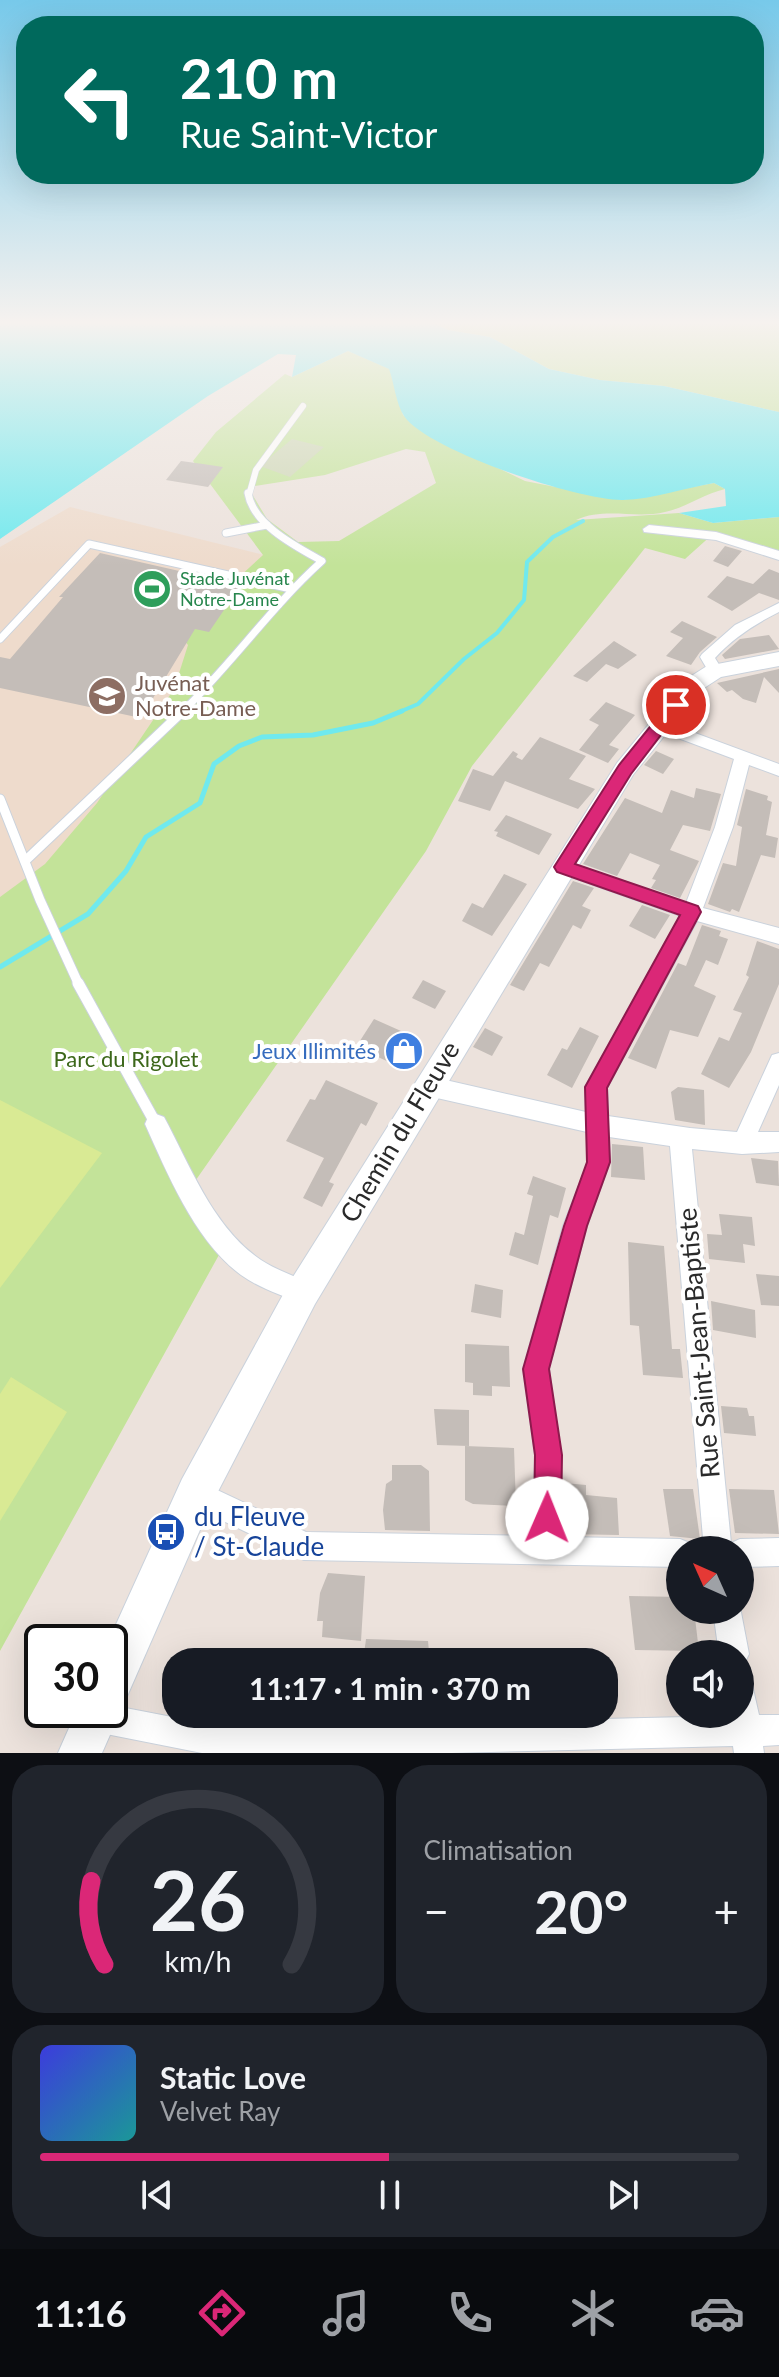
<!DOCTYPE html>
<html lang="fr">
<meta charset="utf-8">
<style>
body{margin:0;font-family:Lato,sans-serif;background:#20242c;color:#f1f3f6;height:100vh;display:flex;flex-direction:column;font-size:30px;white-space:nowrap}
*{box-sizing:border-box;margin:0}
p{font-size:26px;color:#9ea1a6}
.icon{flex:none;width:44px;height:44px;fill:none;stroke:currentColor;stroke-width:2;stroke-linecap:round;stroke-linejoin:round}
.map{position:relative;height:1753px;overflow:hidden}
.details{display:flex;flex-direction:column;gap:12px;padding:12px;background:#0d0f14;flex:1}
.details>*{flex:none}
.banner{position:absolute;left:16px;top:16px;width:748px;height:168px;border-radius:32px;box-shadow:0 8px 32px #0002;background:#00695c;color:#fff;overflow:hidden}
.needle{width:52px;rotate:315deg}
.controls{position:absolute;left:666px;top:1536px;display:grid;gap:16px}
.controls a{display:grid;place-items:center;width:88px;height:88px;border-radius:50%;background:#171b24;box-shadow:0 8px 32px #0002;font-size:40px}
.speed{position:absolute;left:24px;top:1624px;display:flex;gap:16px;font-size:40px;font-weight:700;text-align:center}
.speed>*{display:grid;place-content:center;width:104px;height:104px;border-radius:50%;background:#171b24;box-shadow:0 8px 32px #0002;line-height:1}
.speed .limit{border:4px solid #111;border-radius:12px;background:#fff;color:#111}
.pin{position:absolute;display:grid;place-items:center;width:68px;height:68px;color:#fff;margin:-34px;border:4px solid #fff;border-radius:50%;box-shadow:0 2px 8px #0007}
.me{position:absolute;width:88px;margin:-44px;rotate:1deg;stroke-linejoin:round;filter:drop-shadow(0 0 6px #0008)}
.turn{display:flex;align-items:center;gap:28px;height:168px;padding:0 32px;font-size:36px}
.turn .icon{width:104px;height:104px;stroke-width:2.5}
.turn b{display:block;font-size:56px;line-height:68px}
.big{font-size:60px;font-weight:700;line-height:1.1}
.details .widget{flex:1;display:flex;flex-direction:column;justify-content:center;gap:12px;min-width:0;padding:0 28px;border-radius:32px;background:#20242c}
.details .dial{align-items:center;gap:0}
.dial svg{height:208px;overflow:visible;fill:none;stroke:#363941;stroke-width:7;stroke-linecap:round;text-anchor:middle}
.dial text{fill:#f1f3f6;stroke:none}
.song{display:flex;align-items:center;gap:24px}
.cover{width:96px;height:96px;border-radius:12px;background:linear-gradient(135deg,hsl(240 70% 55%),hsl(180 70% 35%))}
.played{height:8px;border-radius:4px;background:linear-gradient(90deg,#db2777 50%,#363941 50%)}
.keys{display:flex;justify-content:space-around;direction:ltr}
.heat{display:flex;justify-content:space-between;align-items:center;font-size:44px;direction:ltr}
.details .tiles{flex:1;display:grid;gap:12px;grid-template-columns:1fr 1fr}
.widget:last-child{grid-column:span 2}
.trip{position:absolute;left:162px;top:1648px;width:456px;height:80px;border-radius:32px;background:#171b24;box-shadow:0 8px 32px #0002;font-weight:700;line-height:80px;text-align:center}
.dock{display:flex;height:128px;justify-content:space-around;align-items:center;background:#090b0e;color:#9ea1a6}
.dock .icon{width:56px;height:56px}
.dock .selected{color:#db2777}
.dock b{font-size:36px;color:#f1f3f6}
.map>svg:first-child{display:block}
</style>
<div class="map">
<svg width="779" height="1753" viewBox="0 0 779 1753">
<rect width="100%" height="100%" fill="#ece2dc"/>
<polygon fill="#eedbcc" points="70,507 321,569 107,823 0,912 0,547"/>
<g fill="#c3e399" fill-rule="evenodd">
<polygon points="429,321 779,321 779,412 664,386 600,380 549,369 490,337 448,330"/>
<path d="M348,351L390,369L403,415L425,433L525,481L622,500L714,483L725,489C704,494 685,508 665,512C636,519 604,507 576,520L679,513L713,523L779,517V556L714,533L685,559L645,548L472,766L426,851L191,1187L225,1244L0,1651V897L45,864L97,803L174,689L188,645L178,633L263,555L193,461L216,432L285,374L292,377ZM406,449L425,452L436,483L339,541L298,542L267,519L252,494L255,486L325,475Z"/>
</g>
<polygon fill="#ccd6b3" points="292,439 324,447 290,477 260,466"/>
<g fill="#d9ea94">
<polygon points="0,1100 102,1153 0,1288"/>
<polygon points="11,1377 67,1412 0,1521 0,1394"/>
</g>
<path fill="#6fe9ee" d="M0,321H429L448,330L490,337L549,369L600,380L664,386L779,412V517L713,523L679,513L726,506L725,489L714,483C684,488 654,499 623,500C580,501 428,451 404,416C396,404 394,382 389,369L348,351L292,377L296,355L278,354L208,396L0,539Z"/>
<g fill="none" stroke-linecap="round" stroke-linejoin="round">
<polyline stroke="#6fe9ee" stroke-width="4" points="397,713 418,704 464,659 497,633 524,600 527,562 553,537 583,521"/>
<polyline stroke="#6fe9ee" stroke-width="5" points="0,967 88,914 126,871 146,837 200,803 214,764 239,746 262,737 313,735 373,723 402,711"/>
</g>
<g fill="#c4bdb8">
<polygon points="181,461 203,464 223,467 208,487 166,480"/>
<polygon points="725,546 742,551 728,567 713,561"/>
<polygon points="100,553 241,585 209,632 195,629 141,718 0,688 0,657 10,659 63,597 59,597"/>
<polygon points="769,569 779,573 779,600 759,593 732,611 707,597 727,576 753,584"/>
<polygon points="682,621 717,637 700,652 691,665 666,656 683,638 670,632"/>
<polygon points="769,635 779,649 725,659 722,655 740,639"/>
<polygon points="614,641 637,655 618,669 606,664 587,682 573,676"/>
<polygon points="779,669 779,693 764,677 756,703 743,699 732,690 727,692 717,683"/>
<polygon points="606,702 635,715 609,745 619,749 608,763 579,750 599,725 589,720"/>
<polygon points="540,737 586,756 569,779 595,789 578,809 505,781 490,811 458,801 473,769 493,776 513,751 518,754 516,757 522,760"/>
<polygon points="656,751 674,759 663,774 644,765"/>
<polygon points="696,788 721,794 710,831 683,825 670,850 699,861 680,898 651,888 656,880 652,879 660,865 630,853 617,876 583,864 625,798 662,813 671,790 694,798"/>
<polygon points="746,789 768,796 767,800 772,802 766,835 778,838 775,858 761,855 739,912 732,909 730,912 708,904 723,863 736,866 742,827 737,825"/>
<polygon points="506,815 552,834 539,855 496,836 498,832 494,831"/>
<polygon points="504,874 527,884 492,936 462,921 472,903 483,908"/>
<polygon points="573,881 594,888 582,906 591,910 581,929 573,925 549,967 540,963 524,991 510,985"/>
<polygon points="642,905 670,915 655,939 629,926"/>
<polygon points="702,925 721,931 719,936 728,939 718,965 706,960 694,986 716,996 698,1037 670,1030 656,1069 628,1058 678,963 686,966"/>
<polygon points="757,941 779,949 779,984 751,1052 729,1088 701,1074 719,1037 729,1041 742,1013 733,1010 749,977 746,975"/>
<polygon points="423,980 446,991 435,1009 412,998"/>
<polygon points="374,1019 419,1039 402,1068 356,1047"/>
<polygon points="580,1027 599,1036 572,1088 547,1075 562,1048 567,1050"/>
<polygon points="485,1028 503,1037 492,1056 473,1047"/>
<polygon points="326,1080 378,1103 366,1126 361,1123 329,1182 334,1184 322,1207 303,1198 324,1158 286,1141 310,1099 315,1100"/>
<polygon points="678,1087 704,1090 705,1125 675,1120 671,1092"/>
<polygon points="612,1144 643,1147 645,1180 611,1177"/>
<polygon points="751,1158 778,1161 779,1186 756,1183"/>
<polygon points="533,1176 566,1188 558,1218 550,1215 538,1265 509,1255 515,1232 524,1235 533,1196 527,1194"/>
<polygon points="719,1214 752,1217 755,1246 743,1244 745,1263 709,1259 707,1234 722,1235"/>
<polygon points="628,1242 664,1246 672,1349 680,1349 683,1378 643,1375 639,1326 630,1325"/>
<polygon points="756,1274 779,1276 779,1306 761,1305"/>
<polygon points="475,1284 503,1290 501,1318 471,1312"/>
<polygon points="711,1301 755,1310 756,1338 713,1330"/>
<polygon points="465,1344 509,1346 510,1387 492,1386 492,1396 473,1395 473,1383 465,1382"/>
<polygon points="721,1406 747,1408 749,1416 754,1416 756,1436 724,1433"/>
<polygon points="434,1409 469,1410 469,1446 437,1445"/>
<polygon points="465,1446 514,1448 516,1506 473,1504 465,1500"/>
<polygon points="392,1465 421,1465 429,1471 430,1531 385,1530 383,1510 386,1484 392,1480"/>
<polygon points="564,1483 586,1485 586,1495 617,1498 619,1535 564,1534"/>
<polygon points="663,1489 693,1489 700,1539 670,1536"/>
<polygon points="729,1489 774,1490 779,1534 735,1533"/>
<polygon points="328,1573 365,1576 361,1641 322,1637 323,1621 317,1621 320,1593"/>
<polygon points="629,1596 680,1597 680,1610 694,1610 699,1651 635,1650"/>
<polygon points="366,1639 428,1641 430,1662 363,1662"/>
</g>
<g fill="none" stroke-linecap="round" stroke-linejoin="round">
<defs>
<polyline id="lane-far3" points="249,495 256,470 303,406"/>
<g id="lane-far2">
<polyline points="226,533 267,525"/>
<polyline points="0,639 89,544 291,589"/>
<path d="M181,713C231,665 270,608 322,561C297,547 253,525 248,493"/>
</g>
<g id="lane-far1">
<polyline points="0,799 40,900 79,985"/>
<polyline points="25,861 183,711"/>
</g>
<polyline id="lane" points="78,983 156,1124"/>
<g id="street">
<polygon points="649,525 716,532 779,551 779,560 716,540 644,532 643,529"/>
<path d="M779,603V612C755,624 733,638 715,658L723,671L720,674H710L700,657L702,654L735,625Z"/>
<polygon points="660,720 779,764 779,776 749,765 733,827 703,908 779,928 779,944 697,921 607,1088 608,1116 690,1128 737,1132 772,1055 779,1053 779,1085 758,1132 779,1132 779,1152 742,1154 692,1149 731,1543 740,1539 779,1538 779,1566 740,1567 740,1550 704,1550 670,1146 609,1137 610,1162 587,1226 549,1369 561,1455 561,1537 680,1539 690,1543 693,1550 680,1550 680,1567 304,1560 186,1503 183,1493 186,1483 196,1480 306,1532 533,1536 535,1455 523,1369 563,1226 588,1162 587,1132 428,1096 421,1093 417,1086 421,1079 428,1076 586,1112 585,1087 589,1080 681,916 557,872 554,867 557,862 563,860 686,903 715,827 734,759 654,729 652,725 654,721"/>
<path d="M156,1114L164,1117C190,1165 213,1228 261,1260C276,1270 295,1276 311,1284L315,1292L311,1300L303,1304C283,1296 259,1288 241,1275C195,1241 168,1175 145,1124L148,1117Z"/>
<polygon points="740,1607 749,1654 744,1664 740,1666 740,1654 719,1654 713,1610 740,1610"/>
<polygon points="740,1676 751,1680 759,1715 779,1715 779,1745 763,1746 764,1753 734,1753 733,1746 451,1753 202,1753 96,1732 85,1728 81,1717 84,1710 110,1710 110,1705 229,1728 729,1716 740,1714"/>
</g>
<polygon id="secondary" points="779,652 779,666 721,677 701,690 633,775 315,1304 210,1507 125,1701 118,1704 121,1710 102,1753 58,1753 77,1710 110,1710 108,1642 182,1479 291,1280 617,763 685,680 707,666"/>
</defs>
<use href="#lane-far3" stroke="#cad2dc" stroke-width="7"/>
<use href="#lane-far2" stroke="#cad2dc" stroke-width="9"/>
<use href="#lane-far1" stroke="#cad2dc" stroke-width="11"/>
<use href="#lane" stroke="#cad2dc" stroke-width="13"/>
<use href="#street" stroke="#cad2dc" stroke-width="2"/>
<use href="#secondary" stroke="#cad2dc" stroke-width="2"/>
<use href="#lane-far3" stroke="#fff" stroke-width="6"/>
<use href="#lane-far2" stroke="#fff" stroke-width="7"/>
<use href="#lane-far1" stroke="#fff" stroke-width="9"/>
<use href="#lane" stroke="#fff" stroke-width="11"/>
<use href="#street" fill="#fff" fill-rule="evenodd"/>
<use href="#secondary" fill="#fff" fill-rule="evenodd"/>
</g>
<linearGradient id="sky" x2="0" y2="1"><stop stop-color="#77c9ea"/><stop offset="0.57" stop-color="#f6f2ef"/><stop offset="1" stop-color="#f6f2ef" stop-opacity="0"/></linearGradient>
<rect width="779" height="566" fill="url(#sky)"/>
<polygon fill="#db2777" stroke="#8e194d" stroke-width="2" points="676,700 684,705 631,774 575,864 698,906 701,912 607,1088 610,1162 587,1226 549,1369 562,1455 561,1518 557,1528 547,1532 538,1528 534,1518 535,1455 523,1369 564,1226 587,1162 585,1087 680,915 557,872 554,867 619,765 671,701"/>
<defs>
<symbol id="stadium-disc" viewBox="-11 -11 22 22"><circle r="9.5" fill="#2e9e5b" stroke="#fff"/><path d="M0-5a6.5 5 0 1 0 0 10a6.5 5 0 1 0 0-10ZM-3.5-1.8h7v3.6h-7Z" fill="#fff"/></symbol>
<symbol id="school-disc" viewBox="-11 -11 22 22"><circle r="9.5" fill="#8d6e63" stroke="#fff"/><path d="M0-5L7-2L0 1L-7-2ZM-4 1L0 2.5L4 1V4Q0 6-4 4Z" fill="#fff"/></symbol>
<symbol id="shop-disc" viewBox="-11 -11 22 22"><circle r="9.5" fill="#3f7fe0" stroke="#fff"/><path d="M-5-2.5h2.3a2.7 3.5 0 0 1 5.4 0H5L5.5 6h-11ZM-1.5-2.5h3a1.5 2.3 0 0 0-3 0Z" fill="#fff"/></symbol>
<symbol id="bus-disc" viewBox="-11 -11 22 22"><circle r="9.5" fill="#1a4fb4" stroke="#fff"/><path d="M-5-6H5V4H4V6H2V4H-2V6H-4V4H-5ZM-3.5-4V0h7V-4ZM-3.5 1.2v1.5H-2V1.2ZM2 1.2v1.5H3.5V1.2Z" fill="#fff"/></symbol>
</defs>
<g fill-rule="evenodd">
<use href="#stadium-disc" x="130" y="567" width="44" height="44"/>
<use href="#school-disc" x="85" y="674" width="44" height="44"/>
<use href="#shop-disc" x="382" y="1029" width="44" height="44"/>
<use href="#bus-disc" x="144" y="1510" width="44" height="44"/>
</g>
<g text-anchor="middle" stroke-width="8" stroke-linejoin="round" paint-order="stroke">
<g font-size="18" fill="#27864d" stroke="#fff" text-anchor="start">
<text x="180" y="585">Stade Juvénat<tspan x="180" dy="21">Notre-Dame</tspan></text>
</g>
<g font-size="22" fill="#785e54" stroke="#fff" text-anchor="start">
<text x="135" y="691">Juvénat<tspan x="135" dy="25">Notre-Dame</tspan></text>
</g>
<g font-size="22" fill="#366cbe" stroke="#fff" text-anchor="end">
<text x="376" y="1059">Jeux Illimités</text>
</g>
<g font-size="22" fill="#3c671a" stroke="#fff">
<text x="126" y="1067">Parc du Rigolet</text>
</g>
<g font-size="26" fill="#2a2a2a" stroke="#fff">
<text transform="translate(400 1132) rotate(-59)" y="9">Chemin du Fleuve</text>
<text transform="translate(699 1343) rotate(-95)" y="9">Rue Saint-Jean-Baptiste</text>
</g>
<g font-size="26" fill="#164399" stroke="#fff" text-anchor="start">
<text x="194" y="1526">du Fleuve<tspan x="194" dy="30">/ St-Claude</tspan></text>
</g>
</g>
</svg>
<div class="controls">
<a><svg class="needle" viewBox="-14 -14 28 28"><path d="M0-13l5 13h-10z" fill="#e53935"/><path d="M0 13l5-13h-10z" fill="#9ea1a6"/></svg></a>
<a><svg class="icon" aria-label="sound" viewBox="0 0 24 24"><path d="M4 9h4l5-4v14l-5-4H4zM17 9q2 3 0 6"/></svg></a>
</div>
<div class="speed"><div class="limit">30</div></div>
<div class="pin" style="left:676px;top:705px;background:#d93025"><svg class="icon" aria-label="arrive" viewBox="0 0 24 24"><path d="M6 21V4h12l-3 4 3 4H6"/></svg></div>
<svg class="me" style="left:547px;top:1518px" viewBox="-20 -20 40 40"><circle r="19" fill="#fff"/><path d="M0-13L10 11 0 6-10 11z" fill="#db2777"/></svg>
<div class="trip">11:17 · 1 min · 370 m</div>
<div class="banner">
<div class="turn"><svg class="icon" aria-label="left" viewBox="0 0 24 24"><path d="M17 20v-9H6M10 6l-5 5 5 5"/></svg><div><b>210 m</b>Rue Saint-Victor</div></div>
</div>
</div>
<section class="details">
<div class="tiles">
<div class="widget dial"><svg viewBox="0 0 100 80">
<path d="M14 69A42 42 0 1 1 86 69"/>
<path d="M14 69A42 42 0 0 1 9 37" stroke="#db2777"/>
<text x="50" y="56" font-size="32" font-weight="700">26</text>
<text x="50" y="72" font-size="11">km/h</text>
</svg></div>
<div class="widget"><p>Climatisation</p>
<div class="heat"><a>−</a><b class="big">20°</b><a>+</a></div>
</div>
<div class="widget">
<div class="song"><i class="cover"></i><div><b>Static Love</b><p>Velvet Ray</p></div></div>
<div class="played"></div>
<div class="keys"><svg class="icon" aria-label="previous" viewBox="0 0 24 24"><path d="M18 5L8 12l10 7zM5 5v14"/></svg><svg class="icon" aria-label="pause" viewBox="0 0 24 24"><path d="M8 5v14M16 5v14"/></svg><svg class="icon" aria-label="next" viewBox="0 0 24 24"><path d="M6 5l10 7-10 7zM19 5v14"/></svg></div>
</div>
</div>
</section>
<nav class="dock">
<b>11:16</b>
<svg class="icon selected" aria-label="directions" viewBox="0 0 24 24"><path d="M12 3l9 9-9 9-9-9zM9 14v-3h6M13 9l2 2-2 2"/></svg>
<svg class="icon" aria-label="music" viewBox="0 0 24 24"><path d="M9 18V5l10-2v13"/><circle cx="6" cy="18" r="3"/><circle cx="16" cy="16" r="3"/></svg>
<svg class="icon" aria-label="phone" viewBox="0 0 24 24"><path d="M5 4h4l2 5-3 2q2 4 5 5l2-3 5 2v4C11 20 4 13 5 4z"/></svg>
<svg class="icon" aria-label="climate" viewBox="0 0 24 24"><path d="M12 3v18M4 7l16 10M4 17L20 7"/></svg>
<svg class="icon" aria-label="car" viewBox="0 0 24 24"><path d="M5 17H2v-5l4-1 3-4h7l3 4 3 1v5h-3M9 17h6M6 11h13"/><circle cx="7" cy="17" r="2"/><circle cx="17" cy="17" r="2"/></svg>
</nav>
